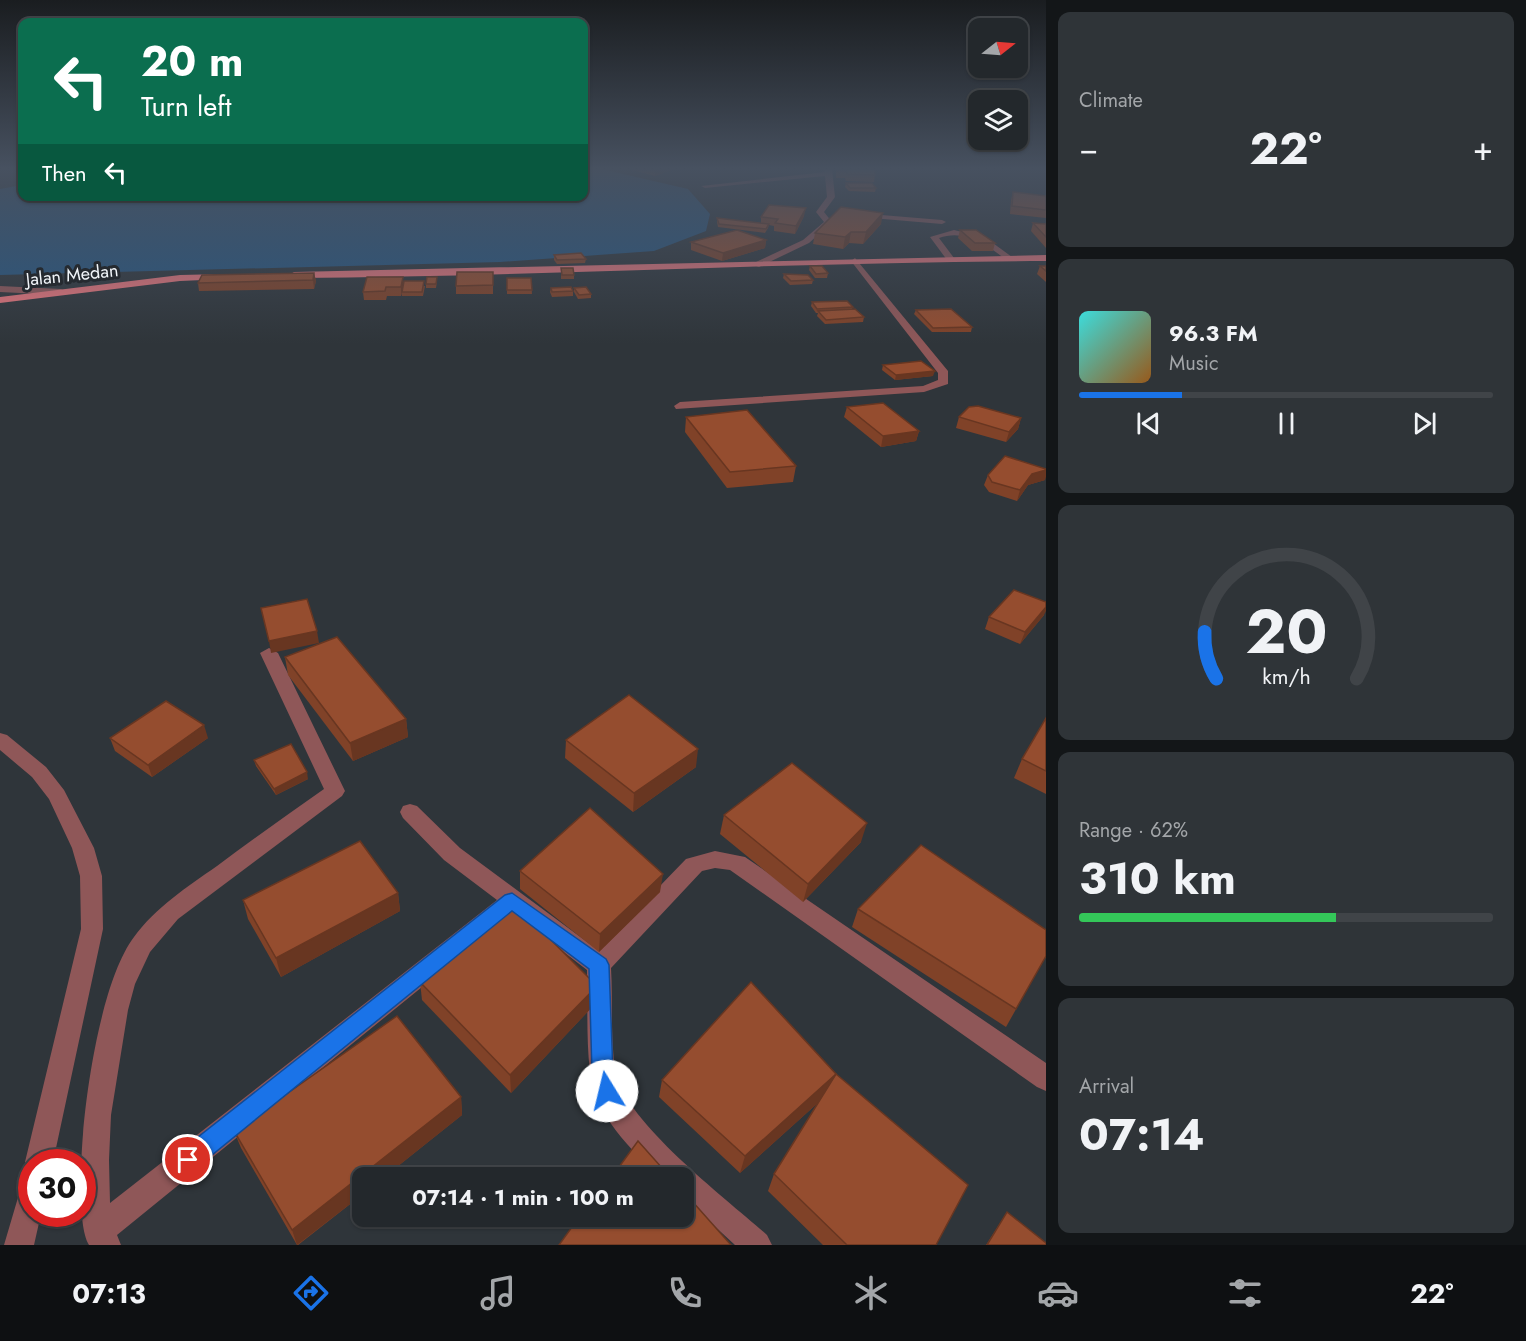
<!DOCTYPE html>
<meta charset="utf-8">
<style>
body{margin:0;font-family:Jost,sans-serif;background:#2f3438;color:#f1f3f6;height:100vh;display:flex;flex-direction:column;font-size:22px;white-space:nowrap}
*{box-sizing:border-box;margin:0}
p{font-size:20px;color:#a3a6a9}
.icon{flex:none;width:33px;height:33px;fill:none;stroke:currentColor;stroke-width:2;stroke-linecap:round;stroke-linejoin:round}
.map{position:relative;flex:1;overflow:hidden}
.details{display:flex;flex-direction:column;gap:12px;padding:12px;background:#131618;width:480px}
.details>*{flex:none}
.banner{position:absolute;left:18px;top:18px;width:570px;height:183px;border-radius:12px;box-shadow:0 2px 4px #0004,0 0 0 2px #404448;background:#0b6e4f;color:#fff;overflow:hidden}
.needle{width:39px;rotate:73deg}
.buttons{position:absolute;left:968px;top:18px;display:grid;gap:12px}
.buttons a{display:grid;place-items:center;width:60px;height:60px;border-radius:12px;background:#23282c;box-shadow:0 2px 4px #0004,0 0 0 2px #404448;font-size:30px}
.speed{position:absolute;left:18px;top:1149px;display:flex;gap:12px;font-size:30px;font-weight:700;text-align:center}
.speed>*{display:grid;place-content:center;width:78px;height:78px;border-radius:50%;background:#23282c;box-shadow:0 2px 4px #0004,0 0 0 2px #404448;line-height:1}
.speed .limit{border:9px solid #d22;background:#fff;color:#111}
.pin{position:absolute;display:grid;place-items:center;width:51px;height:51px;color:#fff;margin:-26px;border:3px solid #fff;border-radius:50%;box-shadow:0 2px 6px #0007}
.me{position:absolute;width:66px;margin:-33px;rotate:351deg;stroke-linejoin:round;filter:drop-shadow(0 0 4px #0008)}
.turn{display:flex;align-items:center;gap:21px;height:126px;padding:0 24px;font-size:27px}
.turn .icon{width:78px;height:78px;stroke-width:2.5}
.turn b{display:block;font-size:42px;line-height:51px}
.then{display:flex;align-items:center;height:57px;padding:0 24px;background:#0003;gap:12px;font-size:22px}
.big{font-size:45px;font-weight:700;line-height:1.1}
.details .card{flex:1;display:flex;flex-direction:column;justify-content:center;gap:9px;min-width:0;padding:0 21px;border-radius:12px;background:#2f3438}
.details .dial{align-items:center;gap:0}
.dial svg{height:156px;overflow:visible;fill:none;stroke:#404448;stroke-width:7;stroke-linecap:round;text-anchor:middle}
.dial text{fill:#f1f3f6;stroke:none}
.song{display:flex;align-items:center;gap:18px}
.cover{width:72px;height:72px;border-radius:9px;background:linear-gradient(135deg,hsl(180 70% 55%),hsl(30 70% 35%))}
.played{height:6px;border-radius:3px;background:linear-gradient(90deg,#1a73e8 25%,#404448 25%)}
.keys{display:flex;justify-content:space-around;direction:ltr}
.heat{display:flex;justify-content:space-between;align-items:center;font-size:33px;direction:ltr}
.charge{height:9px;border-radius:4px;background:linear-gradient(90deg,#34c759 62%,#404448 0)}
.trip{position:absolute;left:352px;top:1167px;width:342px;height:60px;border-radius:12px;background:#23282c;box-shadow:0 2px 4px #0004,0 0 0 2px #404448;font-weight:700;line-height:60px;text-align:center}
.tabs{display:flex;height:96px;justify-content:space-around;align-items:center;background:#0e1012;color:#a3a6a9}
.tabs .icon{width:42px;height:42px}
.tabs .on{color:#1a73e8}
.tabs b{font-size:27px;color:#f1f3f6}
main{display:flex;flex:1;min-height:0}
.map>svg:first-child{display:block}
</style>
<main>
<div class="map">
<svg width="1046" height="1245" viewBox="0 0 1046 1245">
<rect width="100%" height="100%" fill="#2f353a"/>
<polygon fill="#275680" points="584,169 606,170 688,189 710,214 706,231 654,251 500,262 0,275 0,189 22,185 22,196 584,196"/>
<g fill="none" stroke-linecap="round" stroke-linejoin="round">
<g fill="#8f5758" fill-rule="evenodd">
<path d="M954,230L986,238L1012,257L1005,259C986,244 964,229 939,238L954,258L947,260L930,237Z"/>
<polygon points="0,733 7,735 46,767 64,790 94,848 102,876 103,929 53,1162 32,1162 32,1173 25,1162 81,929 80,876 72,848 49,799 32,777 0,750"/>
<polygon points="32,1180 32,1214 41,1214 34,1245 4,1245 22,1184"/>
</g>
<g fill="#8f5758" fill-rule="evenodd">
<polygon points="824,169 832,169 835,197 824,212 832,222 809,243 759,267 756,266 756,262 803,240 824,222 816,212 827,197 825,176 705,188 701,186 825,172"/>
<polygon points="857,213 942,220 946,222 942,224 860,217"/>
<polygon points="855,258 948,371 948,384 924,392 676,409 674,406 680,402 923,386 938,380 938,373 851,261"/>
<path d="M269,648L278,653L345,791L342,796L178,919L150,952L135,984L128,1010L111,1115L109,1160L110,1203L497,900L444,860L403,818L400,812L403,806L410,804L417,806L460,848L598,950L686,859L715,851L745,857L1046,1063V1091L1037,1087L730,870L715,868L702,871L611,968C613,1001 610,1042 616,1073C626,1123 728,1200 767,1235L772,1245H735L684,1198V1178H661C631,1150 595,1115 590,1072C586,1038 588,1003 587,970L513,913L117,1235L121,1245H89C77,1226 81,1158 83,1134C87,1083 103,978 134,937C156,907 187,887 217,866C252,840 288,814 324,789L260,653Z"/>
</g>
<polygon fill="#8f5758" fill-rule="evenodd" points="0,286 61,289 66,292 61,295 0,292"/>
<g fill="#e7757b" fill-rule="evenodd">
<path d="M1046,255V261C795,262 545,276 294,278L289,275L294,272Z"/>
<polygon points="223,274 228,277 226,279 180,281 0,303 0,297 180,275"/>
</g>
</g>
<g fill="#804228">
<polygon points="632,169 674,169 655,176 632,170"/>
<polygon points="836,169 874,169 875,175 874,182 846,181 845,178 836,178"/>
<polygon points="917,169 941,169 941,170"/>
<polygon points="846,183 876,188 875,192 849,191 845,187"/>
<polygon points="1013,192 1046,196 1046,218 1010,214 1011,200"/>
<polygon points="804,216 795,234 774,231 774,226 769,225 768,228 765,233 718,227 717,222 717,218 761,223 761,217"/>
<polygon points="1033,223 1046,224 1046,248 1031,231"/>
<polygon points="881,224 863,244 849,243 843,249 813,244 815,233"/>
<polygon points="960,230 995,243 993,251 972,251 958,238"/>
<polygon points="766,240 765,248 722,261 691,250 691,242"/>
<polygon points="554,255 586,259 585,263 557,264 554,260"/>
<polygon points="810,266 828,273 827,278 815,278 809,270"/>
<polygon points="1040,266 1046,266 1046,282 1037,274"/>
<polygon points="561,268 574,275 574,279 561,279"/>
<polygon points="493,272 493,294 456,294 456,286"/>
<polygon points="314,273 316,281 314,289 199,291 198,283"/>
<polygon points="784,274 813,280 812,284 790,285 783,278"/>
<polygon points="367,277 403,285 425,286 423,296 402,296 402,293 401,296 387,296 386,300 364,300 363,292"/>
<polygon points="507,278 531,278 532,294 507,294"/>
<polygon points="437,281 436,288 426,288 426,284"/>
<polygon points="551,288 573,291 573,296 552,297 550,292"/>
<polygon points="574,288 591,294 591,298 578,299 574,292"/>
<polygon points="812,302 853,307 852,309 864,317 863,322 825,324 817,316 818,313 816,313 811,306"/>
<polygon points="916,310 972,327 971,332 932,332 914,314"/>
<polygon points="883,365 933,376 895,380 882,370"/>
<polygon points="847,407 919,431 916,441 881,447 844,417"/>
<polygon points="686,417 796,466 793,482 727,488 685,432"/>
<polygon points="959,417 1021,418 1018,429 1006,442 956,428"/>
<polygon points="988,475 1045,480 1028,485 1017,501 989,492 984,485"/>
<polygon points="1044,615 1020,644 985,629 989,617"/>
<polygon points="285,657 406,719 408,737 353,761 288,675"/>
<polygon points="1046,718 1046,794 1014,778 1022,759"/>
<polygon points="110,738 208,738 152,777 115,751"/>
<polygon points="566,740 696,767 633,812 565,758"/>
<polygon points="254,760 308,779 276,795 256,766"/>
<polygon points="724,815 861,842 803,902 720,834"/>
<polygon points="520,871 660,892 599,952 520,889"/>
<polygon points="398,893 400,911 281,977 248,919 243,900"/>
<polygon points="858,909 1046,956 1006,1027 852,927"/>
<polygon points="420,982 595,1004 511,1093 422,1000"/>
<polygon points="836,1074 936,1245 823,1245 768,1191 774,1174 820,1101 740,1173 659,1097 662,1080"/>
<polygon points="461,1097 462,1115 383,1178 363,1178 363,1194 298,1245 297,1245 241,1148 234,1131"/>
<polygon points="1007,1212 1046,1245 986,1245"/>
</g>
<g fill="#683621">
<polygon points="655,169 674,169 655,176"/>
<polygon points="806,208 804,216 795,234 796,226"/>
<polygon points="883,213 881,224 863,244 866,232"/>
<polygon points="851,232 849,243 843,249 845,237"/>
<polygon points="766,240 765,248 722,261 723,253"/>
<polygon points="314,273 316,281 314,289 313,280"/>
<polygon points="403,277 403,285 401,296 401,287"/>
<polygon points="935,371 933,376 895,380 896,375"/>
<polygon points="1021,418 1018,429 1006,442 1009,432"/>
<polygon points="919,431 916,441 881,447 883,436"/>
<polygon points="1046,470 1046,477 1045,480 1028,485 1017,501 1020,490 1032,474"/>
<polygon points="1046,607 1046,611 1044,615 1020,644 1025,632"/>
<polygon points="317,631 319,643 271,653 269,641"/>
<polygon points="406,719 408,737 353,761 350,743"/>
<polygon points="204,725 208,738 152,777 148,765"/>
<polygon points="698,749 696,767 633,812 634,793"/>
<polygon points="307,772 308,779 276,795 274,789"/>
<polygon points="867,823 861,842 803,902 808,884"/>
<polygon points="663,874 660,892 599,952 600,934"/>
<polygon points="398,893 400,911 281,977 276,958"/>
<polygon points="597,986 595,1004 511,1093 510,1075"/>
<polygon points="836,1074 830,1092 740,1173 745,1156"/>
<polygon points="461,1097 462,1115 383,1178 363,1178 363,1194 297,1245 292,1230"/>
</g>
<g fill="#954d2f" stroke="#683621" stroke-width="1.5">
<polygon points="837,169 874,169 875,175 847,174 847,171 837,171"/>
<polygon points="846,183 872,183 876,188 850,188"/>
<polygon points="1013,192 1046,196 1046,210 1012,206"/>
<polygon points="769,205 806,208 796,226 775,223 778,219 761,217"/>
<polygon points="841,207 883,213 866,232 851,232 845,237 815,233"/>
<polygon points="717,218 769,224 766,229 719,224"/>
<polygon points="1033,223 1046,224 1046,237"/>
<polygon points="737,230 766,240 723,253 691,242"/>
<polygon points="960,230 976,230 995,243 975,243"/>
<polygon points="581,253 586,259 557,260 554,255"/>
<polygon points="810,266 822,266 828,273 816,274"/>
<polygon points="1040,266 1046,266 1046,271"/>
<polygon points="561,268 573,268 574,275 562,275"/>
<polygon points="457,272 493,272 493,285 456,286"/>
<polygon points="314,273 313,280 198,283 202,275"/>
<polygon points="784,274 808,275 813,280 791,281"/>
<polygon points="367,277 403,277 401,287 386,287 385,291 363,292"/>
<polygon points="427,277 437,277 436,284 426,284"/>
<polygon points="507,278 531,278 532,290 507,290"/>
<polygon points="404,281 424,281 422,292 402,292"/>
<polygon points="571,287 573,291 552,292 551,288"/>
<polygon points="586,287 591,294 579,295 574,288"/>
<polygon points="847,301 853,307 817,309 812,302"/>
<polygon points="855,309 864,317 826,320 818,311"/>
<polygon points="951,309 972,327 933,328 916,310"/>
<polygon points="921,361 935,371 896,375 883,365"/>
<polygon points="883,403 919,431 883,436 847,407"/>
<polygon points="978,406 1021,418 1009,432 959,417 969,407"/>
<polygon points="747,410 796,466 730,472 686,417"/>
<polygon points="1005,456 1046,469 1046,470 1032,474 1020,490 992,482 988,475"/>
<polygon points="1014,590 1046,602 1046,607 1025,632 989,617"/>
<polygon points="307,599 317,631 269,641 261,608"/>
<polygon points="337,637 406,719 350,743 285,657"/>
<polygon points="629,695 698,749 634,793 566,740"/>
<polygon points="166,701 204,725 148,765 110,738"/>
<polygon points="1046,718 1046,771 1022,759"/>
<polygon points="291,744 307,772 274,789 254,760"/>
<polygon points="792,763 867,823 808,884 724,815"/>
<polygon points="590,808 663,874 600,934 520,871"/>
<polygon points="360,841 398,893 276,958 243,900"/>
<polygon points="921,845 1046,930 1046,956 1016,1009 858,909"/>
<polygon points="511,900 597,986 510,1075 420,982"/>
<polygon points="751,982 836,1074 745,1156 662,1080"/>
<polygon points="397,1016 461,1097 292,1230 234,1131"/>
<polygon points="836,1074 968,1185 936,1245 847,1245 774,1174"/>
<polygon points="638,1141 671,1178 611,1178"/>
<polygon points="684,1192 731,1245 559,1245 580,1216 684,1216"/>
<polygon points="1007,1212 1046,1243 1046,1245 987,1245"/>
</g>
<linearGradient id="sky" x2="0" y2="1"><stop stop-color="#1a1d20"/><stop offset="0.49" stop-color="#475160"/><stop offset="1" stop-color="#475160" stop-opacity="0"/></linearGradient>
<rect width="1046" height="344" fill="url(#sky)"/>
<polygon fill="#1a73e8" stroke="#114b97" stroke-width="1.5" points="512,893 606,959 609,965 613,1073 618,1091 614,1098 607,1101 599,1098 592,1073 589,969 512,911 196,1168 188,1172 179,1168 176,1160 179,1152 505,895"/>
<g text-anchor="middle" stroke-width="6" stroke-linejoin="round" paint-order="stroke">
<g font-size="18" fill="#f1f5f9" stroke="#252a30">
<text transform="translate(72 275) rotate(-6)" y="6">Jalan Medan</text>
</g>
</g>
</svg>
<div class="buttons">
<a><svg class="needle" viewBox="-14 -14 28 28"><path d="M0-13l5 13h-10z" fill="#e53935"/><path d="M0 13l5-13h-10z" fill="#a3a6a9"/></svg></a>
<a><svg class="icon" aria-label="layers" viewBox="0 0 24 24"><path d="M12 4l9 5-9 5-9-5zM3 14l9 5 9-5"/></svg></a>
</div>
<div class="speed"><div class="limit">30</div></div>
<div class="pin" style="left:188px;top:1160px;background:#d93025"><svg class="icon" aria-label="arrive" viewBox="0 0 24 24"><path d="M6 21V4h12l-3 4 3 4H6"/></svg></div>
<svg class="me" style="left:607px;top:1091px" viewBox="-20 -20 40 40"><circle r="19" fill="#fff"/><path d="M0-13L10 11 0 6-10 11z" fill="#1a73e8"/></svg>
<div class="trip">07:14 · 1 min · 100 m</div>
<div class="banner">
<div class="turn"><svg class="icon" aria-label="left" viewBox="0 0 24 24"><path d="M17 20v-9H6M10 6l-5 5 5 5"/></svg><div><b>20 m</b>Turn left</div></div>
<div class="then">Then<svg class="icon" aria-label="left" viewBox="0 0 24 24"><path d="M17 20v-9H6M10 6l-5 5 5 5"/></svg></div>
</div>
</div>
<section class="details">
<div class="card"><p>Climate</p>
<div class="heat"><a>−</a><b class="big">22°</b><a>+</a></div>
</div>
<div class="card">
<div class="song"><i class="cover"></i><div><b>96.3 FM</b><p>Music</p></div></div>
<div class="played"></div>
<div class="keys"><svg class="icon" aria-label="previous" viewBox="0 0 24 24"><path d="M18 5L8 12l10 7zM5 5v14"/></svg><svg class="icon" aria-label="pause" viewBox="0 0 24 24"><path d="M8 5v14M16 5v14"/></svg><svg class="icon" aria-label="next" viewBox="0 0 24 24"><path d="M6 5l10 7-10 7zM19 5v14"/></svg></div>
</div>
<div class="card dial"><svg viewBox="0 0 100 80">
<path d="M14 69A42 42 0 1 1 86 69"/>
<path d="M14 69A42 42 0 0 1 8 45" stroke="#1a73e8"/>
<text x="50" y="56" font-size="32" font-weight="700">20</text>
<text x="50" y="72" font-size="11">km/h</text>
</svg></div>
<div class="card"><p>Range · 62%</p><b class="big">310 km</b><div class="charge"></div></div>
<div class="card"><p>Arrival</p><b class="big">07:14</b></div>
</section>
</main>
<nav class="tabs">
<b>07:13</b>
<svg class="icon on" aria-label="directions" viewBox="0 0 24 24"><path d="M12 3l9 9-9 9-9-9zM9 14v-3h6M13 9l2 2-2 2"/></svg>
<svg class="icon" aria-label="music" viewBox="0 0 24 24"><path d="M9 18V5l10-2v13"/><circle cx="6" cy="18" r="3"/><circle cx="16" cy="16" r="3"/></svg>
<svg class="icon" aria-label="phone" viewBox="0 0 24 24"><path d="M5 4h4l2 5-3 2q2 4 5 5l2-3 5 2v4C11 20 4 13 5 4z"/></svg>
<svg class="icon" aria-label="climate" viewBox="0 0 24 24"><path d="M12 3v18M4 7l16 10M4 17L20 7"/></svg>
<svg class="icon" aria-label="car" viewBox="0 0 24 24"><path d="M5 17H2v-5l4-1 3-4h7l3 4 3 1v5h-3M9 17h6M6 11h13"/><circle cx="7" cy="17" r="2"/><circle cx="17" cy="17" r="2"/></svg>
<svg class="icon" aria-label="filters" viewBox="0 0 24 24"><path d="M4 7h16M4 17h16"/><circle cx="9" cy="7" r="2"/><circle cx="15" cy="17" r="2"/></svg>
<b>22°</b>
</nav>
